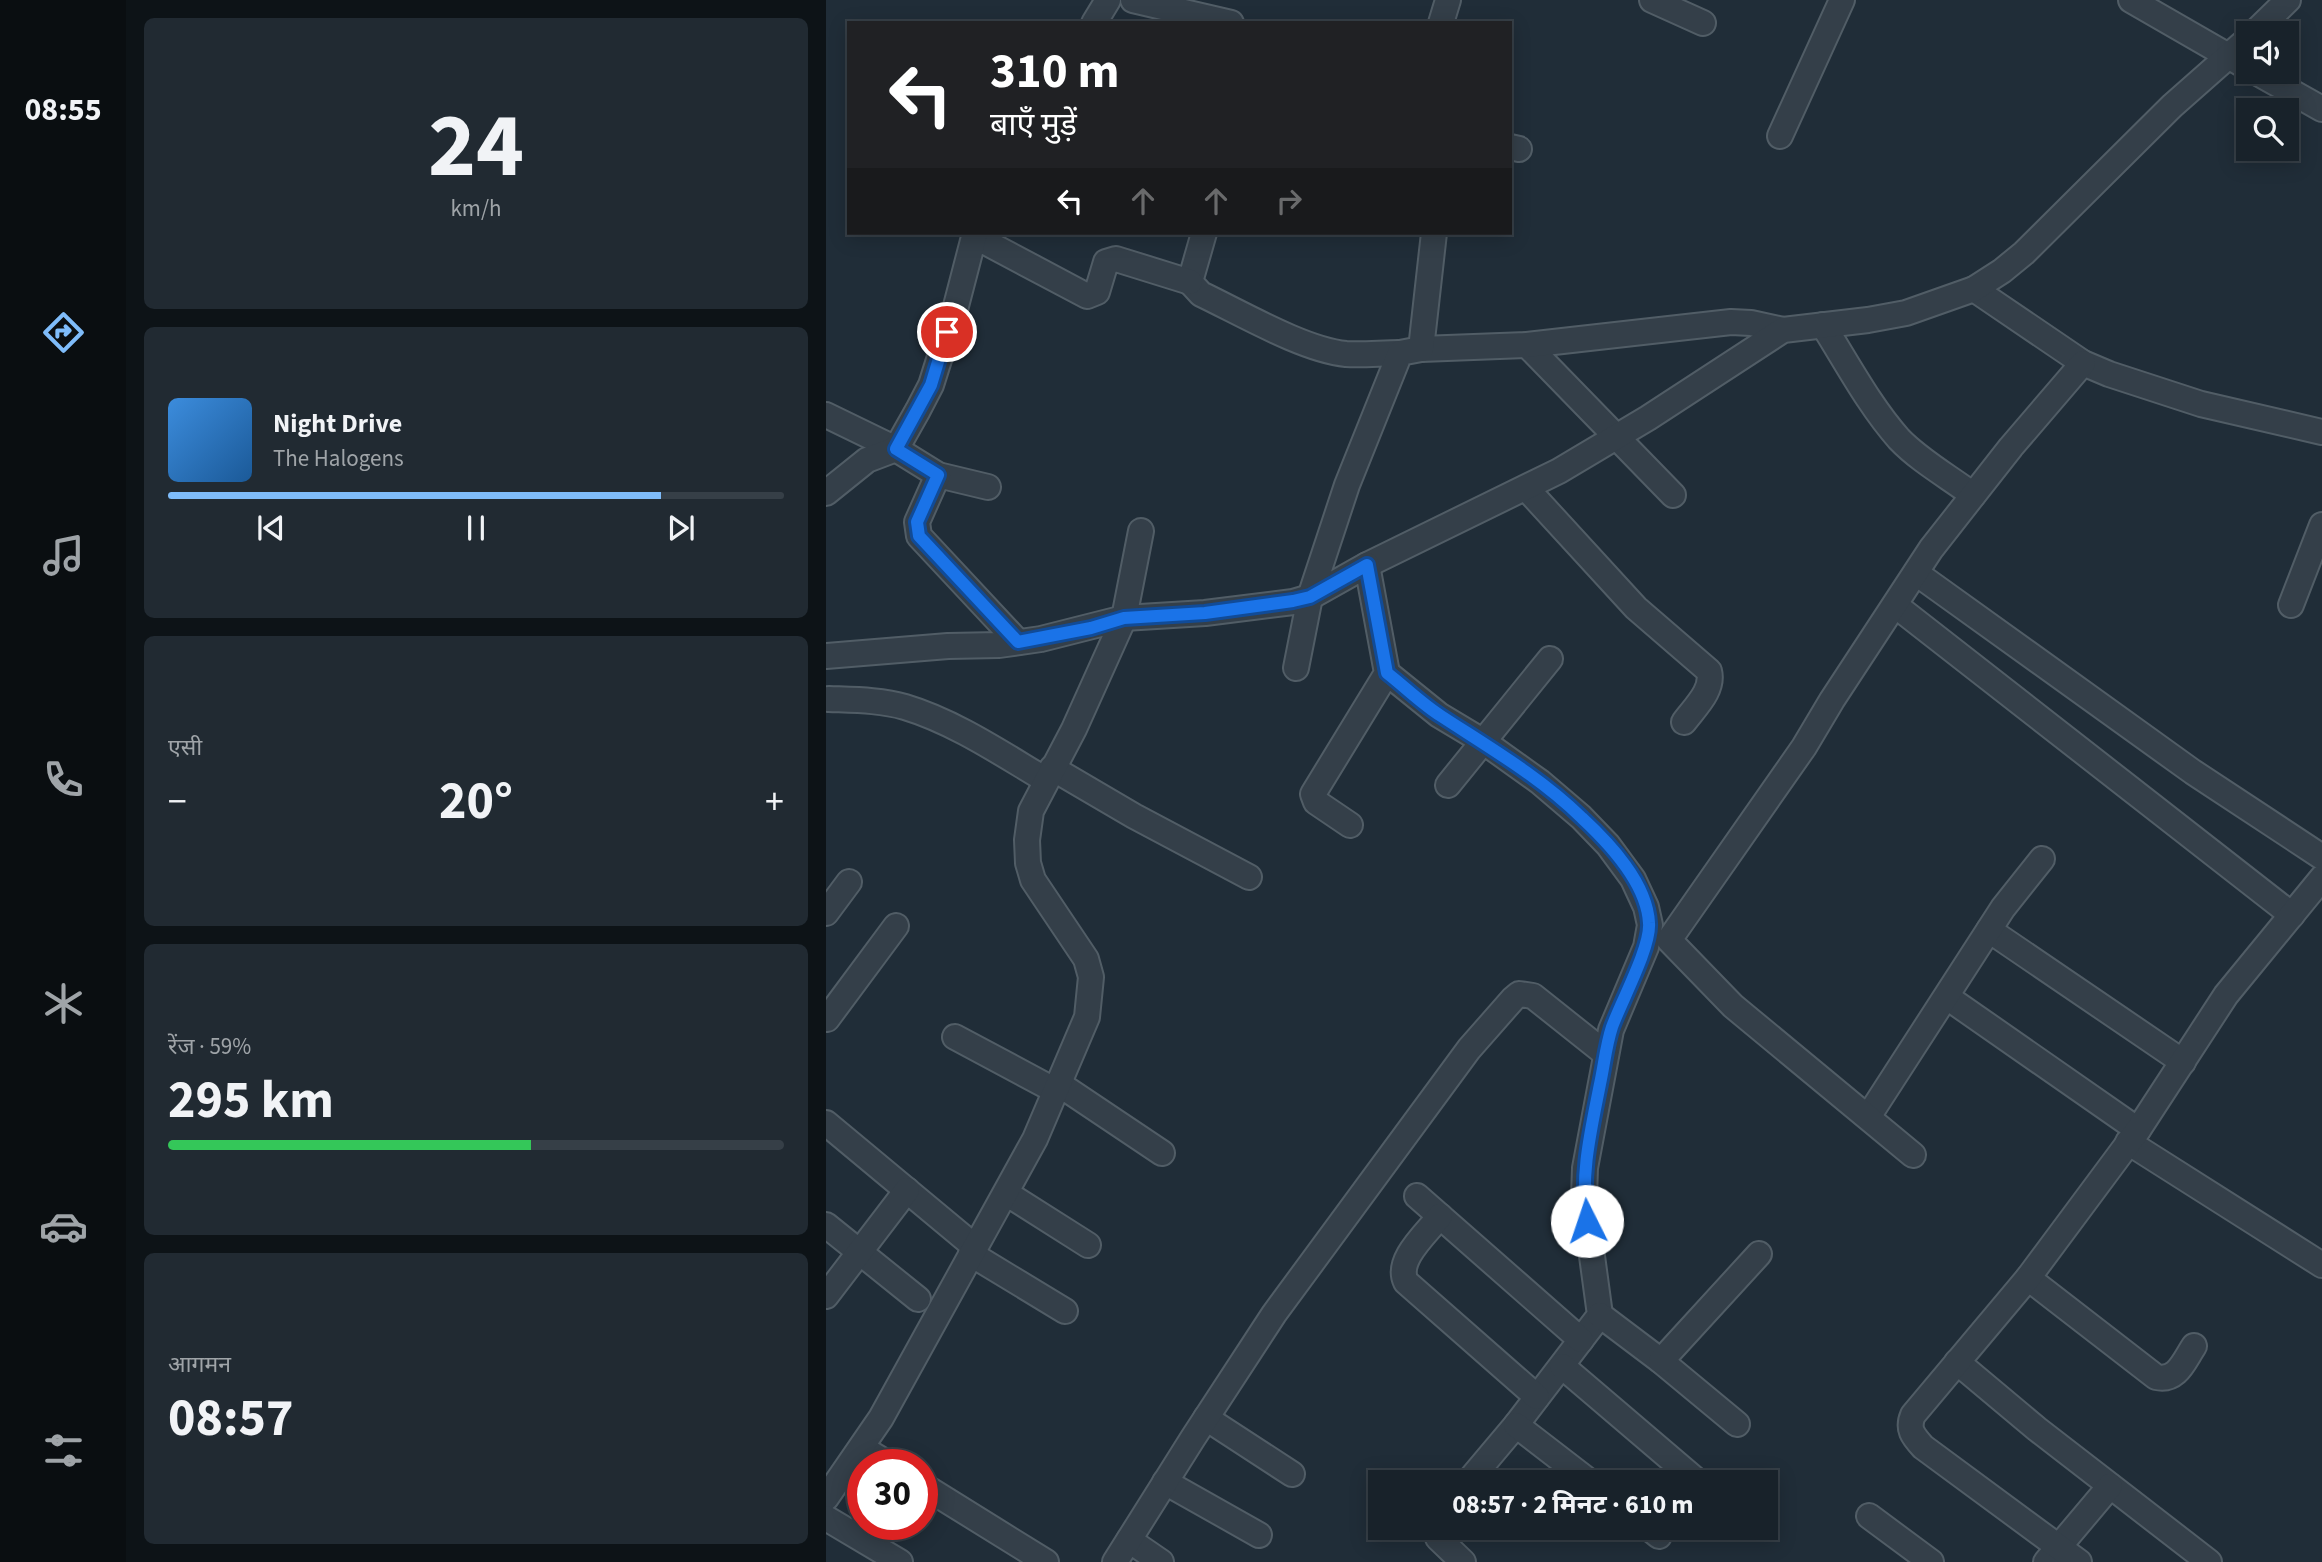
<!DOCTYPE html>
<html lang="hi">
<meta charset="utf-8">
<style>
body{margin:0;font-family:"Source Sans 3","Noto Sans Devanagari",sans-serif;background:#212a32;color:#f1f3f6;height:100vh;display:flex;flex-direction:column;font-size:26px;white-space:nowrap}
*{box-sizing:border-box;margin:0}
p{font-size:23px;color:#9fa4a8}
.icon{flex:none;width:38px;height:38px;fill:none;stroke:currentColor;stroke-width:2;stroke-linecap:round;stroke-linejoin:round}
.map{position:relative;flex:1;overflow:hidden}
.details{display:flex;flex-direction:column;gap:18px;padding:18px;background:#0d1317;width:700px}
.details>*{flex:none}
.top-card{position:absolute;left:21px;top:21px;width:665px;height:214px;border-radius:0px;box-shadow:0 4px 18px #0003,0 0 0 2px #363f47;background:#202124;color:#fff;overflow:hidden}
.fabs{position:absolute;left:1410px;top:21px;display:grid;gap:14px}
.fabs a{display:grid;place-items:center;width:63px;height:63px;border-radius:0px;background:#18222a;box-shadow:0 4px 18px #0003,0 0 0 2px #363f47;font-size:35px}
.speed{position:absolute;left:21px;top:1449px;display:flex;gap:14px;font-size:35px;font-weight:700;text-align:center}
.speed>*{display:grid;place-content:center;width:91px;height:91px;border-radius:50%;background:#18222a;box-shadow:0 4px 18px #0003,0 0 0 2px #363f47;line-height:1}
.speed .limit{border:10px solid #d22;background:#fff;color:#111}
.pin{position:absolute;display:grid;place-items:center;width:60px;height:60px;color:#fff;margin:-30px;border:4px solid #fff;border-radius:50%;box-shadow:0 2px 7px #0007}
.me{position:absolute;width:77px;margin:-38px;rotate:356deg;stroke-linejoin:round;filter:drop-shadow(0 0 5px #0008)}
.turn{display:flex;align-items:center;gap:24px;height:147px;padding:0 28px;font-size:32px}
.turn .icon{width:91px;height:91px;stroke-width:2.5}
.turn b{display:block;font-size:49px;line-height:60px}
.lanes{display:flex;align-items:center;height:66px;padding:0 28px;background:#0003;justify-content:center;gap:35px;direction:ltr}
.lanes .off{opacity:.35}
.big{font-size:52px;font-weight:700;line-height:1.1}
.details .card{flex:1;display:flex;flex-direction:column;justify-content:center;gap:10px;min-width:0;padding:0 24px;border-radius:10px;background:#212a32}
.details .dial{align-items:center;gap:0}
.dial b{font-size:91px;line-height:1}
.song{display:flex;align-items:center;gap:21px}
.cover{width:84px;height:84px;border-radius:10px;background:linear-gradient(135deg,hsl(210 70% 55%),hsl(210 70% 35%))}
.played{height:7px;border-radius:4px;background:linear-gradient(90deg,#7fbcfa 80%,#363f47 80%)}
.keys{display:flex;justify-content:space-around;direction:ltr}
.heat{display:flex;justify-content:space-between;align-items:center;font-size:38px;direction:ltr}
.charge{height:10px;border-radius:5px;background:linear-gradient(90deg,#34c759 59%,#363f47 0)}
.trip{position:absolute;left:542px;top:1470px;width:410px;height:70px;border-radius:0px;background:#18222a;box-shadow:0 4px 18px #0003,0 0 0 2px #363f47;font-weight:700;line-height:70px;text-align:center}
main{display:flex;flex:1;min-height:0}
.menu{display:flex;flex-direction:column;width:126px;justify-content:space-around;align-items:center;background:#0a0e11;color:#9fa4a8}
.menu .icon{width:49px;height:49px}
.menu .active{color:#7fbcfa}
.menu b{font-size:32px;color:#f1f3f6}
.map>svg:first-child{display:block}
</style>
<main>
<nav class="menu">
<b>08:55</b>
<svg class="icon active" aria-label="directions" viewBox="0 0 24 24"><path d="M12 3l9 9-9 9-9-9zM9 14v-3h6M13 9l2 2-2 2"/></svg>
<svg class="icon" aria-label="music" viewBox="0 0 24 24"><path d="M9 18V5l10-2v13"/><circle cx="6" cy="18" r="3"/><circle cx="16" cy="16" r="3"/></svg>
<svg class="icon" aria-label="phone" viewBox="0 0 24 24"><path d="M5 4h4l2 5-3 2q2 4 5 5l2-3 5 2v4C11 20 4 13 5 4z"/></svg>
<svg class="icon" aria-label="climate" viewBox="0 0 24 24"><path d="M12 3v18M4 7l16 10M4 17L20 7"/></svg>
<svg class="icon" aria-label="car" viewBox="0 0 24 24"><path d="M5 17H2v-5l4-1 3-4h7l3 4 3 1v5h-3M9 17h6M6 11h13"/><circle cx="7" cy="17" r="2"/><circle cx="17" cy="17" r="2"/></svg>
<svg class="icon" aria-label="filters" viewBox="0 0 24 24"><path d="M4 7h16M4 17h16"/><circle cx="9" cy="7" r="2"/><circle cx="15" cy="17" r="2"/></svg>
</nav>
<section class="details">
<div class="card dial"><b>24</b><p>km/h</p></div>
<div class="card">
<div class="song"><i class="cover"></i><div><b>Night Drive</b><p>The Halogens</p></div></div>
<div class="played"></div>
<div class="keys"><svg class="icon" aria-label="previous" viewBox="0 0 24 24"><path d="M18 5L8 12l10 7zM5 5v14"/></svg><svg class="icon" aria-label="pause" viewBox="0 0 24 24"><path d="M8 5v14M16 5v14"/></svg><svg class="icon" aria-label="next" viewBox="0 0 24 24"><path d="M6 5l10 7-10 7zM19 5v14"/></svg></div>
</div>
<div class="card"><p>एसी</p>
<div class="heat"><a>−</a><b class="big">20°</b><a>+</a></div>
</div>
<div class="card"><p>रेंज · 59%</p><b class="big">295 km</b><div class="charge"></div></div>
<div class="card"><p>आगमन</p><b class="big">08:57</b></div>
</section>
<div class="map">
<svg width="1496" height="1562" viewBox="0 0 1496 1562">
<rect width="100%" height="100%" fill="#202d38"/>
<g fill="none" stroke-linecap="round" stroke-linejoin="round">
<defs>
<g id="minor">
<polyline points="307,0 405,23"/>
<polyline points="826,0 877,23"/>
<polyline points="1305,0 1423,68"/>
<polyline points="268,23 282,0"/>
<polyline points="615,23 622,0"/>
<polyline points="1428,33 1462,0"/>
<polyline points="1430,72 1496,109"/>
<polyline points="954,136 1016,0"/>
<polyline points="684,147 693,149"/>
<path d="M378,233L364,282L375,294C415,313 478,350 520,354C538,355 556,353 574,353"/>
<polyline points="148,236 261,296 271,292 280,262 290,259 364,282"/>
<polyline points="1148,289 1257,363 1283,374 1375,404 1496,432"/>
<path d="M997,325C1021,363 1043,405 1073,439C1094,461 1123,477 1147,495"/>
<polyline points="701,345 847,495"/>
<polyline points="595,349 701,345 905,322 925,323 957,330"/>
<polyline points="0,415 70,449 112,475 162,487"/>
<polyline points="112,475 91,522 93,536 192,642"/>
<path d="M700,488L810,608L883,671C888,690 869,707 858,722"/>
<polyline points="0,493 41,460 70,449 92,410 105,385 130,306 149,233"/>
<polyline points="1090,573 1367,772 1496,857"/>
<polyline points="1069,605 1466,915"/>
<polyline points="1465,605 1496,525"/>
<polyline points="0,656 122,646 173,645 215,639 298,618 379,613 467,602 484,597 541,565 733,471 822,418 957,330 1042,320 1080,313 1148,289 1176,271 1198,253 1346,106 1423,38"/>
<polyline points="470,668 484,597 521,485 574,353 595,349 608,233"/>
<polyline points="561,673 613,715 658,742 714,782 755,817 782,845 807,879 820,907 824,925 820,947 785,1030 759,1168 758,1197 774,1315 690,1425 642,1482"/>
<path d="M3,699C28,700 55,700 79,707C129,722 176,754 220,780"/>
<polyline points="226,768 308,816 423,877"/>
<polyline points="622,785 724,659"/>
<polyline points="524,825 490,802 487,794 561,673 541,565"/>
<polyline points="0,913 23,882"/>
<polyline points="1163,930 1357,1062"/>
<polyline points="1121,997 1312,1130"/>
<polyline points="1,1019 70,926"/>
<polyline points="129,1037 230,1091"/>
<polyline points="233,1084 336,1153"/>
<polyline points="1042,1117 1177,908 1216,859"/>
<polyline points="0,1123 149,1247"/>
<polyline points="1302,1142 1496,1265"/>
<polyline points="1087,1155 907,1006 843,940 978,747 1006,700 1105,549 1185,447 1257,363"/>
<polyline points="180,1193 262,1245"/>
<polyline points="591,1196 755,1340"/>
<path d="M614,1216C601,1233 569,1260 580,1282L711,1397"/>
<polyline points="0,1225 92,1299"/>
<polyline points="145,1254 239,1311"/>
<path d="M1202,1278L1330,1377C1351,1382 1358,1361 1368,1346"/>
<polyline points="0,1296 81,1190"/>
<polyline points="774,1315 835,1361 911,1424"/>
<polyline points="835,1361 933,1254"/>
<polyline points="1131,1362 1211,1429 1383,1562"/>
<polyline points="736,1366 872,1482"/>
<polyline points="380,1418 466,1474"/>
<polyline points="690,1425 764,1482"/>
<polyline points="36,1448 64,1465"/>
<polyline points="339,1482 433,1535"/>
<polyline points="96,1485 220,1562"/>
<polyline points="0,1498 55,1418 209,1139 261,1017 265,977 260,959 207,880 202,863 201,840 205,811 248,729 298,618 315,531"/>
<polyline points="1043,1516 1105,1562"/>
<polyline points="0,1518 74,1562"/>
<polyline points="609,1528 612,1538 637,1562"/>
<polyline points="823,1528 833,1536"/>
<polyline points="303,1540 335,1562"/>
<polyline points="289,1562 367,1438 448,1314 643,1049 687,999 693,994 707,996 780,1054"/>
<polyline points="1220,1562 1284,1486"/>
<path d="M1253,1562L1097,1447C1087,1436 1081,1429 1087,1415L1202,1278L1312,1130L1400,995L1496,878"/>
</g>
</defs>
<use href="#minor" stroke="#515d66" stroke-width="28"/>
<use href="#minor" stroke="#343f49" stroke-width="24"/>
</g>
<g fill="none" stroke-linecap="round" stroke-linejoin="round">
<defs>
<path id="route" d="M121,332L105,385L70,449L112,475L91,522L93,536L192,642L265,628L298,618L379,613L467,601L484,597L541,565L561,673C579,687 596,704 615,716C664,748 714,777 756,818C784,844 821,883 823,923C825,947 795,1002 786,1027C780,1045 778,1066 774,1084C765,1130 754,1174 761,1221"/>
</defs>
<use href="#route" stroke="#114b97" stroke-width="18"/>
<use href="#route" stroke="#1a73e8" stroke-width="12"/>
</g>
</svg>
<div class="fabs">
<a><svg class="icon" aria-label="sound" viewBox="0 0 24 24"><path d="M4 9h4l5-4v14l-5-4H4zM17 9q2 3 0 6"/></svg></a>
<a><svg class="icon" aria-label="search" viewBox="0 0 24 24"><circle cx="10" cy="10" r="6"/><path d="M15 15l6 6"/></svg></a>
</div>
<div class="speed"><div class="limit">30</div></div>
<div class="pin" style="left:121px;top:332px;background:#d93025"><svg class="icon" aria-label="arrive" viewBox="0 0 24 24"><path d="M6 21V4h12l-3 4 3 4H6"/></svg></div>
<svg class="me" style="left:761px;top:1221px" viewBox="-20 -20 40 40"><circle r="19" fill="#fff"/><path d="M0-13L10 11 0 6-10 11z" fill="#1a73e8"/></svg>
<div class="trip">08:57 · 2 मिनट · 610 m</div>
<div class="top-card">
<div class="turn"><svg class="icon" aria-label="left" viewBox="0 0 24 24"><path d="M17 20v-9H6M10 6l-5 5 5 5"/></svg><div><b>310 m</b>बाएँ मुड़ें</div></div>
<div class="lanes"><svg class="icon" aria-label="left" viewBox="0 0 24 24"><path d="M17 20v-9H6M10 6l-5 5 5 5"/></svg><svg class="icon off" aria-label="ahead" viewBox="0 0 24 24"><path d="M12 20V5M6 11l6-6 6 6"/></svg><svg class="icon off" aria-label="ahead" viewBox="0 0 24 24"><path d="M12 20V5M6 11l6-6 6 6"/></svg><svg class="icon off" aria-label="right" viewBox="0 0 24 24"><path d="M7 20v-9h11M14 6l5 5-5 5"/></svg></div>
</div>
</div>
</main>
